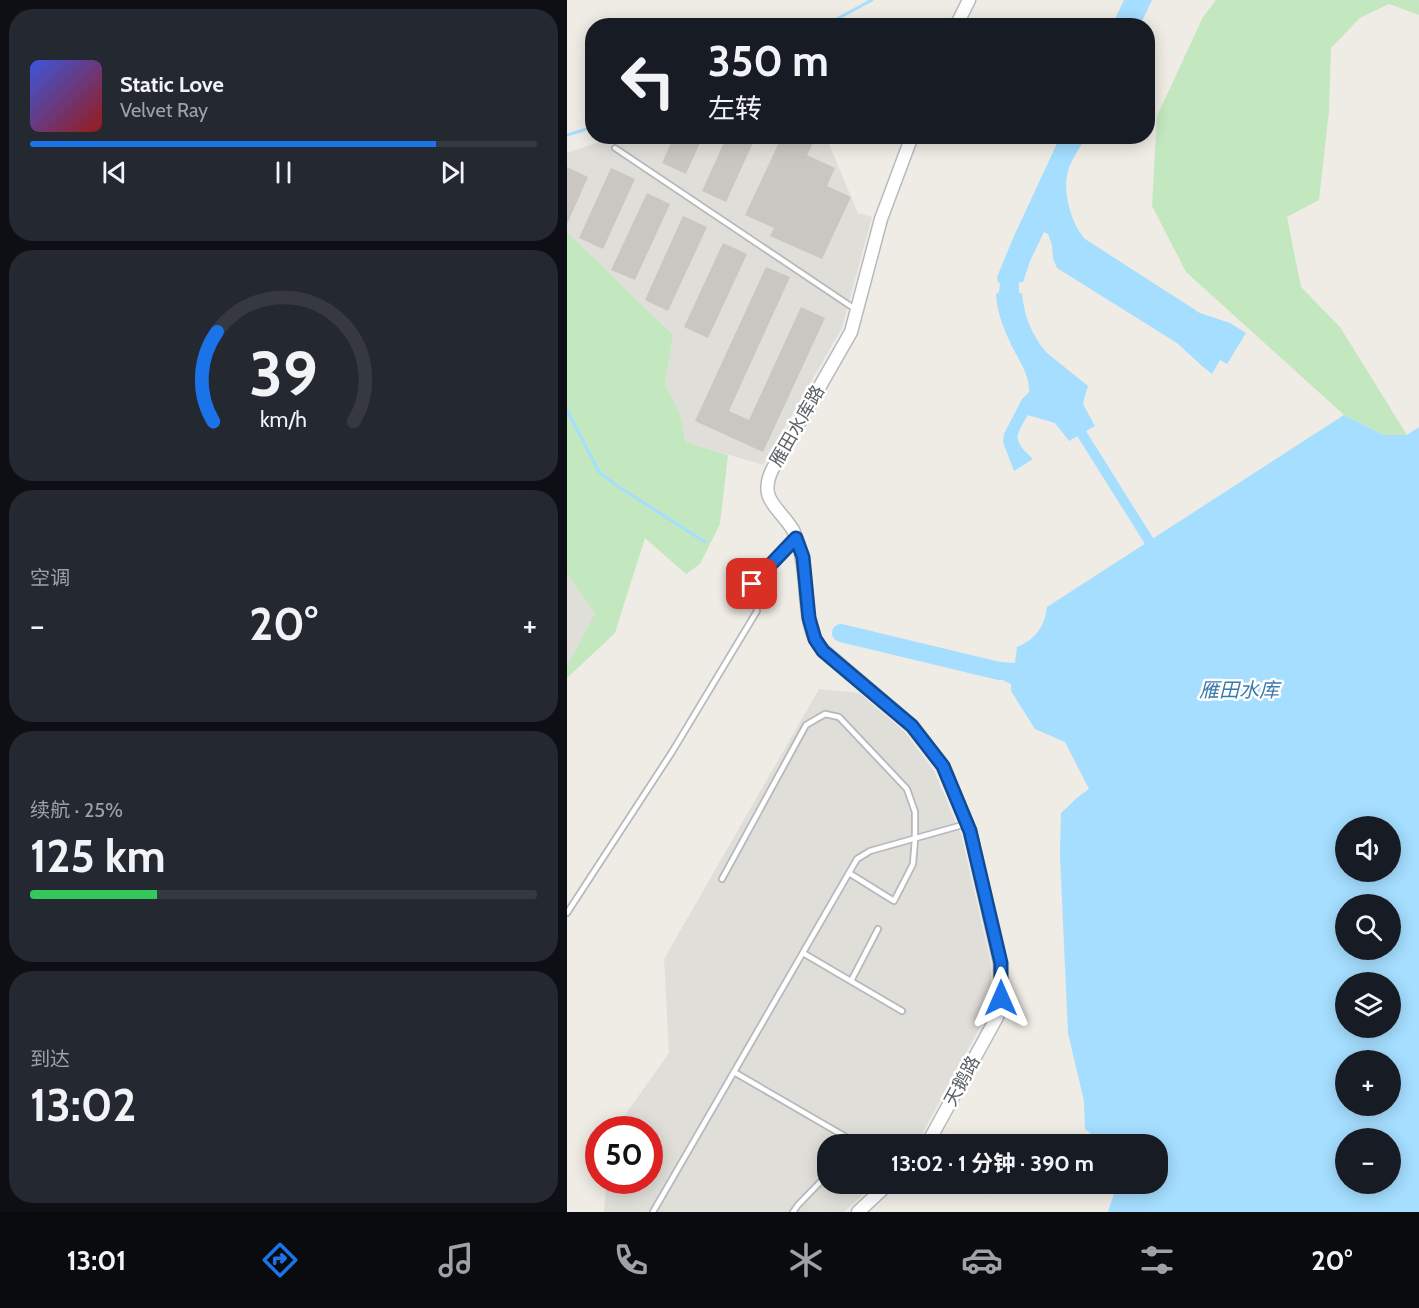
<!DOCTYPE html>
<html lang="zh">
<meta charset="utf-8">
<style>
body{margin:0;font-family:Cabin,"Noto Sans SC",sans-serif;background:#242831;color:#f1f3f6;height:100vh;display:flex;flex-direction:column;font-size:22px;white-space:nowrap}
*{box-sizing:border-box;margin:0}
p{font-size:20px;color:#9ea1a6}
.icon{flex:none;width:33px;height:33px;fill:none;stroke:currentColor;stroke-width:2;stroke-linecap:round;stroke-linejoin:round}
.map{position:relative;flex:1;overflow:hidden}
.panel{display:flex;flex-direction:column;gap:9px;padding:9px;background:#0d0f14;width:567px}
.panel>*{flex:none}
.hud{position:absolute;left:18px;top:18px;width:570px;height:126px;border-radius:24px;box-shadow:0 3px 15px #0003;background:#171b24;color:#f1f3f6;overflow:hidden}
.tools{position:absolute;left:768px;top:816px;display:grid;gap:12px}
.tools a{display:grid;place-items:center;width:66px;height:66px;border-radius:50%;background:#171b24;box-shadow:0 3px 15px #0003;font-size:30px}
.speed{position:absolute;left:18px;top:1116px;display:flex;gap:12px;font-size:30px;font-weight:700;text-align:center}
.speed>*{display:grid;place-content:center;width:78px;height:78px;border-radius:50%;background:#171b24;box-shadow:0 3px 15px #0003;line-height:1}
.speed .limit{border:9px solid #d22;background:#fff;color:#111}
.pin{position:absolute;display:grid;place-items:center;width:51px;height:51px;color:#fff;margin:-26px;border-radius:12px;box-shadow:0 3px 9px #0006}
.me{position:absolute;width:66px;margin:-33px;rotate:0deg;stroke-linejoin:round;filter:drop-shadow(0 0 4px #0008)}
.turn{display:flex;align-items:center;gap:21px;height:126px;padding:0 24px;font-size:27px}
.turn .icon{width:78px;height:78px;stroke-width:2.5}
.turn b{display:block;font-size:42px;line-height:51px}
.big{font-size:45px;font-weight:700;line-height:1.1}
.panel .card{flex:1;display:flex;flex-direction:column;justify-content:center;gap:9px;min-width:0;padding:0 21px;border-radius:24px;background:#242831}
.panel .dial{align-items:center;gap:0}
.dial svg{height:156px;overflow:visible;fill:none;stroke:#363941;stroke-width:7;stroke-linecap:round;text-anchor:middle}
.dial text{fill:#f1f3f6;stroke:none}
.song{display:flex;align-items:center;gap:18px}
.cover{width:72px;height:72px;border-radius:9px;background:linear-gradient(135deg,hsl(230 70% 55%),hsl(0 70% 35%))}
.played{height:6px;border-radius:3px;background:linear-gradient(90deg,#1a73e8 80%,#363941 80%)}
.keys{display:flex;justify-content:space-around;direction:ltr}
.heat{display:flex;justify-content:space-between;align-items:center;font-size:33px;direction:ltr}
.charge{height:9px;border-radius:4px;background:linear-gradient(90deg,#34c759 25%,#363941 0)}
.trip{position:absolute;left:250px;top:1134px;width:351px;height:60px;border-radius:24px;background:#171b24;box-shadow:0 3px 15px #0003;font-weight:700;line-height:60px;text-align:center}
.menu{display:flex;height:96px;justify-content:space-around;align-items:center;background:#090b0e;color:#9ea1a6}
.menu .icon{width:42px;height:42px}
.menu .current{color:#1a73e8}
.menu b{font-size:27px;color:#f1f3f6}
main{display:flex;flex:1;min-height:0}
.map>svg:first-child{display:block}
</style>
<main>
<section class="panel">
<div class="card">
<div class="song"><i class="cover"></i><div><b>Static Love</b><p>Velvet Ray</p></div></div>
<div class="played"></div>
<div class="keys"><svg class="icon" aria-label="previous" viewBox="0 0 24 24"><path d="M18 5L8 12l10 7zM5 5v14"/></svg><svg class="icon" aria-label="pause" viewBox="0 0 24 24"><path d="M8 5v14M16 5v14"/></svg><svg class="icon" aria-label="next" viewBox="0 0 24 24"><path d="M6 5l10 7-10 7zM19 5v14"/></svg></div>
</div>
<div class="card dial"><svg viewBox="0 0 100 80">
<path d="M14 69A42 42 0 1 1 86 69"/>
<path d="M14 69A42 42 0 0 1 16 23" stroke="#1a73e8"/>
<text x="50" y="56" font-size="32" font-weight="700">39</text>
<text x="50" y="72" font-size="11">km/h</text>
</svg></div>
<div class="card"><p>空调</p>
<div class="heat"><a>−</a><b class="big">20°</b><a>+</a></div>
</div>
<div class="card"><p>续航 · 25%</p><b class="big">125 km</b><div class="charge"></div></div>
<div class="card"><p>到达</p><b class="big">13:02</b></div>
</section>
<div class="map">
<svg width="852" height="1212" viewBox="0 0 852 1212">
<rect width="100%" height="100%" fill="#efece5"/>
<g fill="#e0ded9">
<polygon points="46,137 259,137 291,213 305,217 275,328 196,465 119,442 112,411 98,384 106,335 0,232 0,153"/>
<polygon points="0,574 28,613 0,666"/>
<polygon points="252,689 292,693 338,732 367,771 394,834 424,964 424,997 420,1014 355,1134 345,1144 261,1144 261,1184 307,1184 277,1212 38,1212 37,1210 40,1181 82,1180 82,1130 48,1129 102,1053 97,959"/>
</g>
<g fill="#c3e8c0">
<polygon points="649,0 852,0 852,15 822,4 793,18 764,48 762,111 752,200 720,217 734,287 773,327 840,435 817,435 777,415 619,272 585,206 590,116 636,17"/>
<polygon points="0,232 106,335 98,384 112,411 119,442 161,455 153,524 133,564 119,574 78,538 48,633 0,678 0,666 28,613 0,574"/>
</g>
<g fill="#a5deff" fill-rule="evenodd">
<polygon points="557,0 585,0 573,25 545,25"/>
<path d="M493,137H519C513,147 504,160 501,171C495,190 504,224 518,239L633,313L663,323L679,333L660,364L653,360L645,374L635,366L610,343L490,268L486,259L485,245L481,234L477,232L463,261L456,282H452V293H455C457,316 465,336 480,353L521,386L516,403L517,406L528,426L502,441L488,423L461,415C447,438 446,440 466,459L447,471L436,442L437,434L455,399L462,392C463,373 449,357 442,340C435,325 430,310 429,294L432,292L433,283L431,282L430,277L447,236Z"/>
<path d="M777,415L817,435H840L852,427V1212H541L550,1184H591V1144H537L518,1129L517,1101L501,1033L493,856L494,813L511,797L522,789L498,742L468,729L444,691V684L431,678L434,662L448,663L450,647C468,640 478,626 480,607ZM778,826H824V872H778ZM778,904H824V950H778ZM778,982H824V1028H778ZM778,1060H824V1106H778ZM778,1138H824V1184H778Z"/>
</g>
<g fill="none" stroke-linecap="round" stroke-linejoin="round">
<g stroke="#a5deff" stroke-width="3">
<polyline points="257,26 305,0"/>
<polyline points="0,135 26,127"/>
<polyline points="0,410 32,472 49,485 138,542"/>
</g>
<polyline stroke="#a5deff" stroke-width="10" points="508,423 582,541 584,555"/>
<polyline stroke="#a5deff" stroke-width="18" points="274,633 432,671"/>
</g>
<g fill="#cac7c2">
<polygon points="107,136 136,136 119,174 95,163"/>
<polygon points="160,136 189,136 159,202 135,191"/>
<polygon points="215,136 249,136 240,155 268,168 260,186 284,197 255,259 203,236 207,228 178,215"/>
<polygon points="0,167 21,177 0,224"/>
<polygon points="44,168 68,179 36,249 12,238"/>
<polygon points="80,193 103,204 68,280 44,270"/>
<polygon points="116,216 140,227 101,311 78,300"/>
<polygon points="156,243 180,254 141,338 117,327"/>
<polygon points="199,267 223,277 162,411 182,420 234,307 258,318 196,452 128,421"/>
</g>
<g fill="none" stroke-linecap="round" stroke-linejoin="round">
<defs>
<g id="service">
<polyline points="48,148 288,309"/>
<polyline points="155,879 239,725 258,714 272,717 340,789 348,812 348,839 346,864 327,901 282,873"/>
<polyline points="0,913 105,752 190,611 185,584 228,539"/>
<polyline points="236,953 335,1011"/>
<polyline points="284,981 311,929"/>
<polyline points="167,1072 291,1144"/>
<polyline points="409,1184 421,1190"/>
<polyline points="86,1212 290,859 303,851 399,824"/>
<polyline points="226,1212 231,1205 261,1174"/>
</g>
<g id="secondary">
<polyline points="389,26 402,0"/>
<path d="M345,136L314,219L284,332L205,470C191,500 212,507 226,530C228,534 229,539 231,543C242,574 235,610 248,639C250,643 253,647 256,650L345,726L376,766L403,831L433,963L434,998L430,1017L363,1139L358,1144"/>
<polyline points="291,1212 321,1184"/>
</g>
</defs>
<use href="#service" stroke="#b5b8bc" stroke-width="8"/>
<use href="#secondary" stroke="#b6babf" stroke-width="15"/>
<use href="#service" stroke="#fff" stroke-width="4.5"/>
<use href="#secondary" stroke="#fff" stroke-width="12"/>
</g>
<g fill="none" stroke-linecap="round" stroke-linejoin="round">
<defs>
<polyline id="route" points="185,584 229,538 236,557 242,618 248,639 256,651 345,726 376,766 403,831 434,963 434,998"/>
</defs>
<use href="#route" stroke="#114b97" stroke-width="15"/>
<use href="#route" stroke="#1a73e8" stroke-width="10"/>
</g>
<g text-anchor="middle" stroke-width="5" stroke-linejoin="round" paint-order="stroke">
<g font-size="18" fill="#5c6166" stroke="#fff">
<text transform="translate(230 426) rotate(-60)" y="6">雁田水库路</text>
<text transform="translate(395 1081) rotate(-61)" y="6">天鹅路</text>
</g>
<g font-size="20" font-style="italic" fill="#3c7aac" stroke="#fff">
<text x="672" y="697">雁田水库</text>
</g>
</g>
</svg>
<div class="tools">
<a><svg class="icon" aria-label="sound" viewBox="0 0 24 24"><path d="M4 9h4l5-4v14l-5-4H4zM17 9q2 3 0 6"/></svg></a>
<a><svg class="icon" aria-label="search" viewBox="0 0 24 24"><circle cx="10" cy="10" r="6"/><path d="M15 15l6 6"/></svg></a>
<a><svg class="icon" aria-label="layers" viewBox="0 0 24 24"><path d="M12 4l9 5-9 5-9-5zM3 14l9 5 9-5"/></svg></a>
<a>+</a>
<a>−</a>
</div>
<div class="speed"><div class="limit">50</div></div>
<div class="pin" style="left:185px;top:584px;background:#d93025"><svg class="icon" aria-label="arrive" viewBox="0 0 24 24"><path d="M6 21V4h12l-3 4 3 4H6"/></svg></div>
<svg class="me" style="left:434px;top:998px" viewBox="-20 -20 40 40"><path d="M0-17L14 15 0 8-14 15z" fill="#1a73e8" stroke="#fff" stroke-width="4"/></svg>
<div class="trip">13:02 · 1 分钟 · 390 m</div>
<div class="hud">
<div class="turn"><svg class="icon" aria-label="left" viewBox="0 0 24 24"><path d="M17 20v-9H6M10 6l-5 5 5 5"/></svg><div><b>350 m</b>左转</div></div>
</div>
</div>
</main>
<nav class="menu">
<b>13:01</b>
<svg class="icon current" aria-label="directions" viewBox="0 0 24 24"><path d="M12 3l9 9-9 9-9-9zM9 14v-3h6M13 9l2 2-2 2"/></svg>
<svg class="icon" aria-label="music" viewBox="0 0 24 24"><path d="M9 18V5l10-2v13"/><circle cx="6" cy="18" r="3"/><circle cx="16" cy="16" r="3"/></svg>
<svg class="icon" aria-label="phone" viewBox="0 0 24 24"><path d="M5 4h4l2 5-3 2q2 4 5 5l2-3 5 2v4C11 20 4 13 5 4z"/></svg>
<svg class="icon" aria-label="climate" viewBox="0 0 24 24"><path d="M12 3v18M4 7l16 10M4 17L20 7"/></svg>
<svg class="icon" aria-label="car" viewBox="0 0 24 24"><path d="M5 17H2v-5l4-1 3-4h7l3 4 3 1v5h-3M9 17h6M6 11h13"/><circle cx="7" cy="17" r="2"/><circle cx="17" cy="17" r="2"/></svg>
<svg class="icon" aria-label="filters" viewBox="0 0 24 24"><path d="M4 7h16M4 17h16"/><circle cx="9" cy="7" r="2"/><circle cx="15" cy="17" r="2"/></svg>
<b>20°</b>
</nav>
